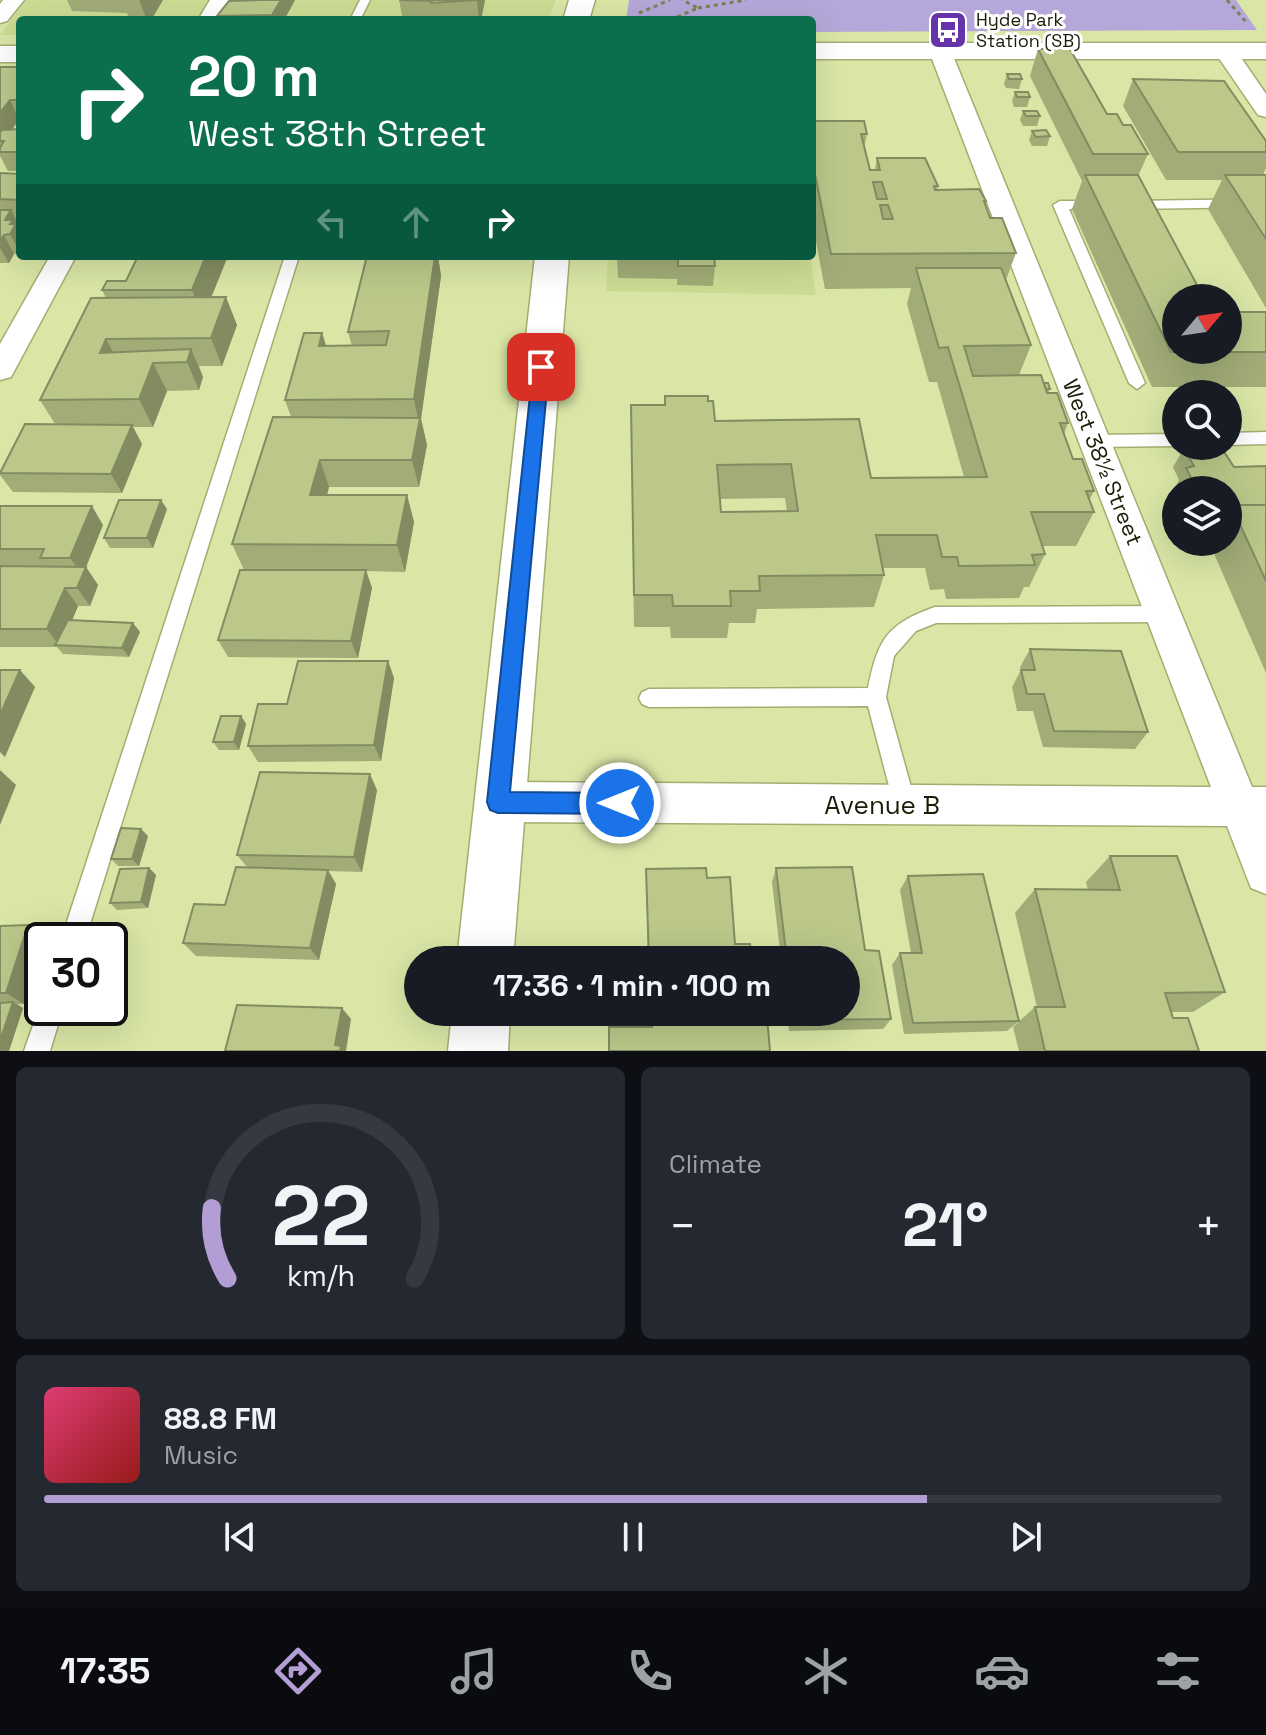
<!DOCTYPE html>
<meta charset="utf-8">
<style>
body{margin:0;font-family:"Space Grotesk",sans-serif;background:#242831;color:#f1f3f6;height:100vh;display:flex;flex-direction:column;font-size:30px;white-space:nowrap}
*{box-sizing:border-box;margin:0}
p{font-size:26px;color:#9ea1a6}
.icon{flex:none;width:44px;height:44px;fill:none;stroke:currentColor;stroke-width:2;stroke-linecap:round;stroke-linejoin:round}
.map{position:relative;height:1051px;overflow:hidden}
.panel{display:flex;flex-direction:column;gap:16px;padding:16px;background:#0d0f14;flex:1}
.panel>*{flex:none}
.top-card{position:absolute;left:16px;top:16px;width:800px;height:244px;border-radius:8px;box-shadow:0 8px 32px #0002;background:#0b6e4f;color:#fff;overflow:hidden}
.needle{width:52px;rotate:61deg}
.buttons{position:absolute;left:1162px;top:284px;display:grid;gap:16px}
.buttons a{display:grid;place-items:center;width:80px;height:80px;border-radius:50%;background:#171b24;box-shadow:0 8px 32px #0002;font-size:40px}
.speed{position:absolute;left:24px;top:922px;display:flex;gap:16px;font-size:40px;font-weight:700;text-align:center}
.speed>*{display:grid;place-content:center;width:104px;height:104px;border-radius:50%;background:#171b24;box-shadow:0 8px 32px #0002;line-height:1}
.speed .limit{border:4px solid #111;border-radius:12px;background:#fff;color:#111}
.pin{position:absolute;display:grid;place-items:center;width:68px;height:68px;color:#fff;margin:-34px;border-radius:16px;box-shadow:0 4px 12px #0006}
.me{position:absolute;width:88px;margin:-44px;rotate:270deg;stroke-linejoin:round;filter:drop-shadow(0 0 6px #0008)}
.turn{display:flex;align-items:center;gap:28px;height:168px;padding:0 40px;font-size:36px}
.turn .icon{width:104px;height:104px;stroke-width:2.5}
.turn b{display:block;font-size:56px;line-height:68px}
.lanes{display:flex;align-items:center;height:76px;padding:0 40px;background:#0003;justify-content:center;gap:40px;direction:ltr}
.lanes .off{opacity:.35}
.big{font-size:60px;font-weight:600;line-height:1.1}
.panel .tile{flex:1;display:flex;flex-direction:column;justify-content:center;gap:12px;min-width:0;padding:0 28px;border-radius:12px;background:#242831}
.panel .dial{align-items:center;gap:0}
.dial svg{height:208px;overflow:visible;fill:none;stroke:#363941;stroke-width:7;stroke-linecap:round;text-anchor:middle}
.dial text{fill:#f1f3f6;stroke:none}
.song{display:flex;align-items:center;gap:24px}
.cover{width:96px;height:96px;border-radius:12px;background:linear-gradient(135deg,hsl(340 70% 55%),hsl(0 70% 35%))}
.played{height:8px;border-radius:4px;background:linear-gradient(90deg,#b29dd4 75%,#363941 75%)}
.keys{display:flex;justify-content:space-around;direction:ltr}
.heat{display:flex;justify-content:space-between;align-items:center;font-size:44px;direction:ltr}
.panel .tiles{flex:1;display:grid;gap:16px;grid-template-columns:1fr 1fr}
.tile:last-child{grid-column:span 2}
.trip{position:absolute;left:404px;top:946px;width:456px;height:80px;border-radius:40px;background:#171b24;box-shadow:0 8px 32px #0002;font-weight:600;line-height:80px;text-align:center}
.tabs{display:flex;height:128px;justify-content:space-around;align-items:center;background:#090b0e;color:#9ea1a6}
.tabs .icon{width:56px;height:56px}
.tabs .on{color:#b29dd4}
.tabs b{font-size:36px;color:#f1f3f6}
.map>svg:first-child{display:block}
</style>
<div class="map">
<svg width="1266" height="1051" viewBox="0 0 1266 1051">
<rect width="100%" height="100%" fill="#d9e6a6"/>
<g fill="#cddc94">
<polygon points="26,0 556,0 549,20 20,20 20,35 0,35"/>
<polygon points="608,256 810,256 816,295 606,291"/>
</g>
<polygon fill="#b5a7d9" points="629,0 1236,0 1257,30 812,32 812,20 626,20"/>
<g fill="none" stroke-linecap="round" stroke-linejoin="round">
<defs>
<g id="service">
<polygon points="360,0 370,0 360,20 350,20"/>
<polygon points="1266,199 1266,207 1129,209 1122,205 1129,201"/>
<polygon points="1095,201 1100,202 1100,208 1069,209 1145,383 1137,389 1129,383 1053,205 1060,201"/>
<polygon points="285,256 299,256 85,940 61,940"/>
<polygon points="1266,432 1266,444 1228,445 1228,433"/>
<polygon points="1176,434 1176,446 1095,447 1087,441 1095,435"/>
<path d="M1163,606L1170,608L1173,614L1170,620L1163,622L936,623L916,631L894,656L886,697L916,805L913,812L905,815L897,812L894,805L868,706L649,707L642,704L639,698L642,692L649,689L868,688C878,639 887,624 935,607Z"/>
<polygon points="42,1000 42,1008 63,1008 50,1051 24,1051"/>
</g>
<g id="minor">
<polygon points="3,0 24,0 7,21 0,23 0,4"/>
<polygon points="210,0 230,0 218,20 198,20"/>
<polygon points="940,45 951,51 1252,787 1266,787 1266,894 1251,888 1227,826 498,822 483,816 477,802 483,788 498,782 1211,787 929,51"/>
<polygon points="1225,45 1233,46 1266,94 1266,117 1258,115 1214,51"/>
<polygon points="50,256 76,256 11,377 0,380 0,344"/>
</g>
<g id="tertiary">
<polygon points="535,256 569,256 513,960 457,960"/>
<polygon points="452,1012 510,1012 508,1051 448,1051"/>
</g>
<polygon id="secondary" points="569,0 595,0 589,20 563,20"/>
<g id="primary">
<rect x="812" y="43" width="454" height="16"/>
<rect x="0" y="46" width="20" height="16"/>
</g>
</defs>
<use href="#service" stroke="#a2ae71" stroke-width="3"/>
<use href="#minor" stroke="#a2ae71" stroke-width="3"/>
<use href="#tertiary" stroke="#a2ae71" stroke-width="3"/>
<use href="#secondary" stroke="#a2ae71" stroke-width="3"/>
<use href="#primary" stroke="#a2ae71" stroke-width="3"/>
<g stroke="#798155" stroke-width="3" stroke-dasharray="4 4" stroke-linecap="butt">
<polyline points="1227,0 1247,23"/>
<polyline points="698,8 746,0"/>
<polyline points="639,13 670,0"/>
<polyline points="670,20 698,8 682,0"/>
</g>
<use href="#service" fill="#fff" fill-rule="evenodd"/>
<use href="#minor" fill="#fff" fill-rule="evenodd"/>
<use href="#tertiary" fill="#fff" fill-rule="evenodd"/>
<use href="#secondary" fill="#fff" fill-rule="evenodd"/>
<use href="#primary" fill="#fff" fill-rule="evenodd"/>
</g>
<g fill="#a1ac77" fill-rule="evenodd">
<polygon points="67,0 163,0 151,20 130,20 127,13 72,11"/>
<polygon points="239,0 295,0 284,20 218,20 217,16"/>
<polygon points="399,0 485,0 481,20 403,20"/>
<polygon points="1038,49 1107,114 1123,125 1148,154 1138,176 1176,350 1266,312 1266,387 1152,387 1072,209 1082,181 1030,76"/>
<polygon points="0,67 20,67 20,119 12,130 20,129 20,171 8,171 0,156"/>
<polygon points="1007,74 1022,79 1019,89 1006,88 1004,84"/>
<polygon points="1133,79 1266,141 1266,168 1263,175 1266,175 1266,308 1208,209 1222,180 1166,180 1123,106"/>
<polygon points="1015,92 1030,97 1027,107 1014,107 1012,101"/>
<polygon points="1023,111 1040,116 1037,126 1023,126 1020,120"/>
<path d="M812,121L867,134L864,148L870,170H875L877,158L938,186L937,190L986,201L985,205L990,218L1016,253L1006,280L1031,345L1019,375L1044,383L1050,389L1048,393L1068,423L1064,434L1073,459L1094,491L1089,500L1094,512L1076,546H1043L1045,554L1029,587H1024L1019,598L946,599L944,589L930,590L925,568H883L884,575L874,607L757,609L755,623H729L727,638H671L670,627H634L631,405H664L708,401L715,421L871,478L964,477L937,382H929L907,304L911,288L825,289L812,221ZM785,498L787,512H721L719,499Z"/>
<polygon points="1032,131 1050,136 1047,146 1032,146 1029,140"/>
<polygon points="0,173 20,174 20,219 15,219 20,227 20,254 14,254 9,263 0,263"/>
<polygon points="138,256 212,297 237,325 222,366 199,366 203,377 199,390 167,391 153,427 133,427 142,444 122,493 13,492 0,475 0,472 55,424 40,400 106,298 102,290 126,281"/>
<polygon points="367,256 438,256 441,276 421,419 427,445 419,487 329,487 327,495 407,495 414,522 405,572 366,571 372,588 358,658 228,657 218,640 244,570 232,544 291,417 285,400 322,333 326,346 352,346 348,332"/>
<polygon points="617,256 714,256 715,266 713,286 677,285 677,279 618,278"/>
<polygon points="1184,448 1234,467 1266,466 1266,673 1209,542 1228,542 1228,490 1176,490 1175,487 1179,480 1173,467"/>
<polygon points="0,506 103,525 86,567 98,585 90,606 78,606 72,620 140,632 129,657 63,654 57,647 0,647"/>
<polygon points="167,509 153,548 110,548 104,538"/>
<polygon points="1030,649 1148,732 1135,749 1043,747 1033,711 1017,711 1012,687 1021,670 1020,667"/>
<polygon points="388,661 394,678 381,761 258,762 248,746 287,704"/>
<polygon points="241,716 246,724 239,750 219,750 213,742"/>
<polygon points="377,790 362,872 328,871 336,884 319,960 196,956 183,943 225,905 247,867 237,855"/>
<polygon points="148,836 139,866 118,866 111,859"/>
<polygon points="1110,856 1225,992 1193,1012 1171,1012 1173,1018 1199,1051 1019,1051 1013,1027 1035,1007 1037,1007 1015,913 1035,889 1088,890 1086,882"/>
<polygon points="149,868 156,875 148,908 117,910 110,903"/>
<polygon points="776,868 865,950 891,1019 883,1029 789,1031 787,1012 846,1012 846,960 781,960 772,882"/>
<polygon points="646,869 707,878 735,944 752,960 648,960"/>
<polygon points="908,876 1019,1021 1007,1031 904,1034 892,965 900,953 911,953 900,890"/>
<polygon points="28,925 46,938 45,940 42,940 42,949 24,1004 17,1004 23,1008 9,1051 0,1051 0,926"/>
</g>
<g fill="#838c61">
<polygon points="139,0 163,0 151,20 147,20"/>
<polygon points="281,0 295,0 284,20 273,20 272,15"/>
<polygon points="477,0 485,0 481,20 479,20"/>
<polygon points="10,100 19,119 5,139 0,130 0,113"/>
<polygon points="11,210 20,227 20,253 10,234 5,220"/>
<polygon points="4,235 14,254 9,263 0,248 0,240"/>
<polygon points="206,256 228,256 203,318 192,290"/>
<polygon points="435,256 438,256 441,276 421,419 427,445 419,487 412,460 419,424 414,399"/>
<polygon points="226,297 237,325 222,366 211,338"/>
<polygon points="322,333 331,361 319,346"/>
<polygon points="106,339 121,367 100,353"/>
<polygon points="191,349 203,377 199,390 187,362"/>
<polygon points="153,363 167,391 153,427 139,399"/>
<polygon points="132,425 142,444 122,493 111,474"/>
<polygon points="320,460 329,487 320,522 310,495"/>
<polygon points="407,495 414,522 405,572 397,545"/>
<polygon points="161,500 167,509 153,548 147,538"/>
<polygon points="92,506 103,525 86,567 98,585 90,606 77,588 82,575 70,558"/>
<polygon points="366,570 372,588 358,658 351,641"/>
<polygon points="65,588 78,606 62,645 59,645 47,629"/>
<polygon points="133,623 140,632 129,657 122,648"/>
<polygon points="388,661 394,678 381,761 374,745"/>
<polygon points="20,670 35,687 5,757 0,752 0,715"/>
<polygon points="241,716 246,724 239,750 234,742"/>
<polygon points="0,770 16,785 0,825"/>
<polygon points="370,774 377,790 362,872 354,857"/>
<polygon points="141,829 148,836 139,866 132,859"/>
<polygon points="149,868 156,875 148,908 141,902"/>
<polygon points="328,870 336,884 319,960 310,948"/>
<polygon points="28,925 46,938 45,940 42,940 42,949 24,1004 6,993"/>
<polygon points="13,1002 23,1008 9,1051 0,1051 0,1041"/>
<polygon points="342,1008 351,1019 346,1051 340,1051 335,1045"/>
</g>
<g fill="#bbc88a" stroke="#838c61" stroke-width="2" fill-rule="evenodd">
<polygon points="261,0 281,0 272,15 217,16 229,1"/>
<polygon points="399,0 477,0 431,3 432,1"/>
<polygon points="1038,49 1070,49 1107,114 1117,114 1123,125 1131,125 1148,154 1093,154"/>
<polygon points="0,67 20,67 20,100 10,100 0,113"/>
<polygon points="1007,74 1020,74 1022,79 1009,79"/>
<polygon points="1133,79 1224,81 1266,141 1266,152 1178,152"/>
<polygon points="1015,92 1028,92 1030,97 1017,97"/>
<polygon points="1023,111 1037,111 1040,116 1026,116"/>
<path d="M812,121H864L867,134H861L870,170H880L877,158H925L938,186H934L935,190L979,189L986,201H984L990,218H1002L1016,253L831,254L812,159ZM873,182H882L887,199H877ZM880,205H888L893,219H883Z"/>
<polygon points="20,129 20,152 0,152 0,148 4,141 0,141 0,132 2,130"/>
<polygon points="1046,130 1050,136 1036,137 1032,131"/>
<polygon points="0,173 20,174 20,200 0,199"/>
<polygon points="1085,175 1138,175 1204,298 1176,298 1176,350 1228,350 1228,312 1266,312 1266,352 1171,352"/>
<polygon points="1225,175 1266,175 1266,239"/>
<polygon points="0,210 11,210 5,220 13,220 10,224 16,224 10,234 4,235 0,240"/>
<polygon points="138,256 206,256 192,290 102,290 107,281 126,281"/>
<polygon points="367,256 435,256 414,399 285,400 304,333 322,333 319,346 386,345 389,331 348,332"/>
<polygon points="617,256 714,256 715,266 678,266 678,259 617,258"/>
<path d="M916,268H1001L1031,345L964,346L973,376L1041,375L1047,393H1057L1068,423H1060L1073,459H1082L1094,491H1086L1094,512H1031L1045,554L1032,555L1035,565L959,566L957,557H942L937,535H876L884,575L759,576L760,591H730L731,606H673L672,595H634L631,405H665V396H708V401H713L715,421L859,419L871,478L987,477L948,347L939,348ZM791,464L798,511L721,512L717,465Z"/>
<polygon points="226,297 211,338 106,339 100,353 191,349 187,362 153,363 139,399 40,400 91,298"/>
<polygon points="1044,383 1048,383 1050,389 1046,389"/>
<polygon points="273,417 420,418 412,460 320,460 310,495 407,495 397,545 232,544"/>
<polygon points="25,424 132,425 111,474 0,473"/>
<polygon points="1221,447 1234,467 1266,466 1266,505 1231,505 1228,509 1228,490 1190,490 1188,488 1196,487 1186,468 1194,466 1184,448"/>
<polygon points="119,500 161,500 147,538 104,538"/>
<polygon points="1231,505 1266,505 1266,581"/>
<polygon points="0,506 92,506 70,558 40,558 44,549 0,549"/>
<polygon points="0,566 86,567 77,588 65,588 47,629 0,629"/>
<polygon points="240,570 366,570 351,641 218,640"/>
<polygon points="68,620 133,623 122,648 55,645"/>
<polygon points="1030,649 1121,651 1148,732 1054,731 1044,694 1027,694 1021,670 1035,670"/>
<polygon points="298,661 388,661 374,745 248,746 258,704 287,704"/>
<polygon points="0,670 20,670 0,715"/>
<polygon points="221,716 241,716 234,742 213,742"/>
<polygon points="260,772 370,774 354,857 237,855"/>
<polygon points="121,828 141,829 132,859 111,859"/>
<polygon points="1110,856 1177,856 1225,992 1165,993 1173,1018 1188,1018 1199,1051 1045,1051 1035,1007 1065,1007 1035,889 1120,890"/>
<polygon points="236,867 328,870 310,948 183,943 194,904 225,905"/>
<polygon points="852,867 865,950 879,951 891,1019 794,1020 793,1012 846,1012 846,960 787,960 776,868"/>
<polygon points="149,868 141,902 110,903 120,869"/>
<polygon points="706,868 707,878 730,877 735,944 750,944 752,960 649,960 646,869"/>
<polygon points="983,874 1019,1021 913,1023 900,953 922,953 908,876"/>
<polygon points="28,925 6,993 0,993 0,926"/>
<polygon points="13,1002 0,1041 0,1003"/>
<polygon points="237,1005 342,1008 335,1045 341,1046 340,1051 225,1051"/>
<polygon points="651,1012 756,1012 757,1018 767,1017 770,1051 609,1051 609,1027 652,1027"/>
</g>
<polygon fill="#1a73e8" stroke="#114b97" stroke-width="2" points="541,361 549,367 510,792 620,793 627,796 631,803 627,811 620,814 498,813 490,810 487,802 533,367"/>
<defs>
<symbol id="bus-square" viewBox="-11 -11 22 22"><rect x="-9" y="-9" width="18" height="18" rx="4" fill="#6534ab" stroke="#fff"/><path d="M-5-6H5V4H4V6H2V4H-2V6H-4V4H-5ZM-3.5-4V0h7V-4ZM-3.5 1.2v1.5H-2V1.2ZM2 1.2v1.5H3.5V1.2Z" fill="#fff"/></symbol>
</defs>
<g fill-rule="evenodd">
<use href="#bus-square" x="926" y="8" width="44" height="44"/>
</g>
<g text-anchor="middle" stroke-width="6" stroke-linejoin="round" paint-order="stroke">
<g font-size="18" fill="#191d05" stroke="#fff" text-anchor="start">
<text x="976" y="26">Hyde Park<tspan x="976" dy="21">Station (SB)</tspan></text>
</g>
<g font-size="22" fill="#191d05" stroke="#fff">
<text transform="translate(1103 462) rotate(68)" y="8">West 38½ Street</text>
</g>
<g font-size="26" fill="#191d05" stroke="#fff">
<text x="882" y="814">Avenue B</text>
</g>
</g>
</svg>
<div class="buttons">
<a><svg class="needle" viewBox="-14 -14 28 28"><path d="M0-13l5 13h-10z" fill="#e53935"/><path d="M0 13l5-13h-10z" fill="#9ea1a6"/></svg></a>
<a><svg class="icon" aria-label="search" viewBox="0 0 24 24"><circle cx="10" cy="10" r="6"/><path d="M15 15l6 6"/></svg></a>
<a><svg class="icon" aria-label="layers" viewBox="0 0 24 24"><path d="M12 4l9 5-9 5-9-5zM3 14l9 5 9-5"/></svg></a>
</div>
<div class="speed"><div class="limit">30</div></div>
<div class="pin" style="left:541px;top:367px;background:#d93025"><svg class="icon" aria-label="arrive" viewBox="0 0 24 24"><path d="M6 21V4h12l-3 4 3 4H6"/></svg></div>
<svg class="me" style="left:620px;top:803px" viewBox="-20 -20 40 40"><circle r="17" fill="#1a73e8" stroke="#fff" stroke-width="3"/><path d="M0-11L8 9 0 5-8 9z" fill="#fff"/></svg>
<div class="trip">17:36 · 1 min · 100 m</div>
<div class="top-card">
<div class="turn"><svg class="icon" aria-label="right" viewBox="0 0 24 24"><path d="M7 20v-9h11M14 6l5 5-5 5"/></svg><div><b>20 m</b>West 38th Street</div></div>
<div class="lanes"><svg class="icon off" aria-label="left" viewBox="0 0 24 24"><path d="M17 20v-9H6M10 6l-5 5 5 5"/></svg><svg class="icon off" aria-label="ahead" viewBox="0 0 24 24"><path d="M12 20V5M6 11l6-6 6 6"/></svg><svg class="icon" aria-label="right" viewBox="0 0 24 24"><path d="M7 20v-9h11M14 6l5 5-5 5"/></svg></div>
</div>
</div>
<section class="panel">
<div class="tiles">
<div class="tile dial"><svg viewBox="0 0 100 80">
<path d="M14 69A42 42 0 1 1 86 69"/>
<path d="M14 69A42 42 0 0 1 8 42" stroke="#b29dd4"/>
<text x="50" y="56" font-size="32" font-weight="700">22</text>
<text x="50" y="72" font-size="11">km/h</text>
</svg></div>
<div class="tile"><p>Climate</p>
<div class="heat"><a>−</a><b class="big">21°</b><a>+</a></div>
</div>
<div class="tile">
<div class="song"><i class="cover"></i><div><b>88.8 FM</b><p>Music</p></div></div>
<div class="played"></div>
<div class="keys"><svg class="icon" aria-label="previous" viewBox="0 0 24 24"><path d="M18 5L8 12l10 7zM5 5v14"/></svg><svg class="icon" aria-label="pause" viewBox="0 0 24 24"><path d="M8 5v14M16 5v14"/></svg><svg class="icon" aria-label="next" viewBox="0 0 24 24"><path d="M6 5l10 7-10 7zM19 5v14"/></svg></div>
</div>
</div>
</section>
<nav class="tabs">
<b>17:35</b>
<svg class="icon on" aria-label="directions" viewBox="0 0 24 24"><path d="M12 3l9 9-9 9-9-9zM9 14v-3h6M13 9l2 2-2 2"/></svg>
<svg class="icon" aria-label="music" viewBox="0 0 24 24"><path d="M9 18V5l10-2v13"/><circle cx="6" cy="18" r="3"/><circle cx="16" cy="16" r="3"/></svg>
<svg class="icon" aria-label="phone" viewBox="0 0 24 24"><path d="M5 4h4l2 5-3 2q2 4 5 5l2-3 5 2v4C11 20 4 13 5 4z"/></svg>
<svg class="icon" aria-label="climate" viewBox="0 0 24 24"><path d="M12 3v18M4 7l16 10M4 17L20 7"/></svg>
<svg class="icon" aria-label="car" viewBox="0 0 24 24"><path d="M5 17H2v-5l4-1 3-4h7l3 4 3 1v5h-3M9 17h6M6 11h13"/><circle cx="7" cy="17" r="2"/><circle cx="17" cy="17" r="2"/></svg>
<svg class="icon" aria-label="filters" viewBox="0 0 24 24"><path d="M4 7h16M4 17h16"/><circle cx="9" cy="7" r="2"/><circle cx="15" cy="17" r="2"/></svg>
</nav>
